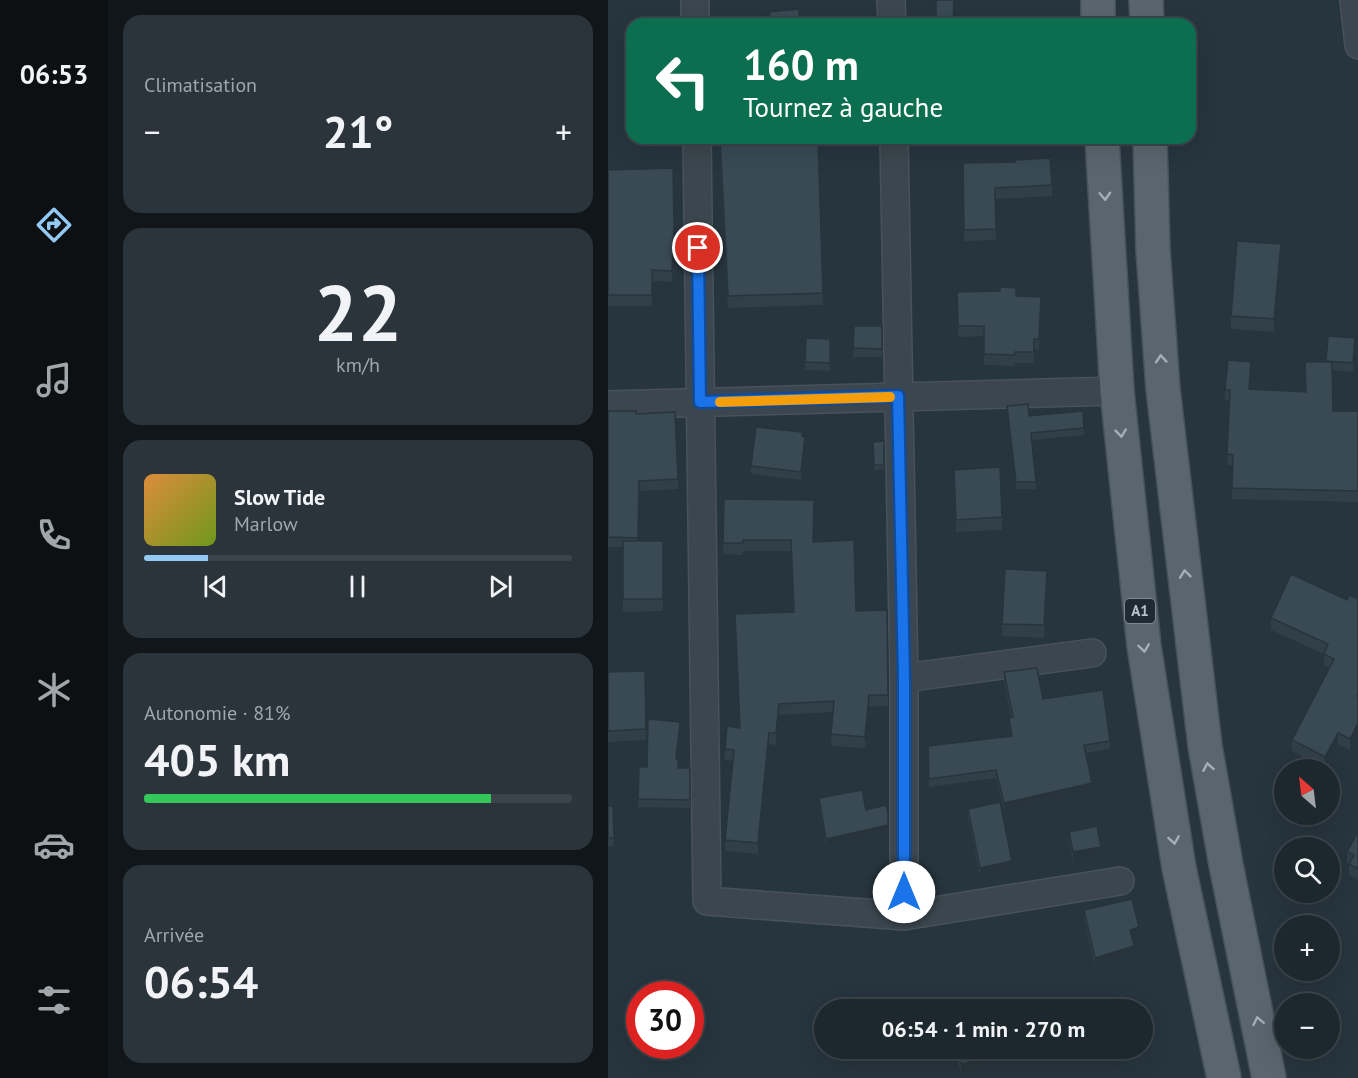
<!DOCTYPE html>
<html lang="fr">
<meta charset="utf-8">
<style>
body{margin:0;font-family:"PT Sans",sans-serif;background:#2a343a;color:#f1f3f6;height:100vh;display:flex;flex-direction:column;font-size:22px;white-space:nowrap}
*{box-sizing:border-box;margin:0}
p{font-size:20px;color:#a0a6aa}
.icon{flex:none;width:33px;height:33px;fill:none;stroke:currentColor;stroke-width:2;stroke-linecap:round;stroke-linejoin:round}
.map{position:relative;flex:1;overflow:hidden}
.sheet{display:flex;flex-direction:column;gap:15px;padding:15px;background:#101619;width:500px}
.sheet>*{flex:none}
.hud{position:absolute;left:18px;top:18px;width:570px;height:126px;border-radius:18px;box-shadow:0 6px 24px #0002,0 0 0 2px #3b444a;background:#0b6e4f;color:#fff;overflow:hidden}
.needle{width:39px;rotate:332deg}
.controls{position:absolute;left:666px;top:759px;display:grid;gap:12px}
.controls a{display:grid;place-items:center;width:66px;height:66px;border-radius:50%;background:#1d282e;box-shadow:0 6px 24px #0002,0 0 0 2px #3b444a;font-size:30px}
.speed{position:absolute;left:18px;top:981px;display:flex;gap:12px;font-size:30px;font-weight:700;text-align:center}
.speed>*{display:grid;place-content:center;width:78px;height:78px;border-radius:50%;background:#1d282e;box-shadow:0 6px 24px #0002,0 0 0 2px #3b444a;line-height:1}
.speed .limit{border:9px solid #d22;background:#fff;color:#111}
.pin{position:absolute;display:grid;place-items:center;width:51px;height:51px;color:#fff;margin:-26px;border:3px solid #fff;border-radius:50%;box-shadow:0 2px 6px #0007}
.me{position:absolute;width:66px;margin:-33px;rotate:0deg;stroke-linejoin:round;filter:drop-shadow(0 0 4px #0008)}
.turn{display:flex;align-items:center;gap:21px;height:126px;padding:0 18px;font-size:27px}
.turn .icon{width:78px;height:78px;stroke-width:2.5}
.turn b{display:block;font-size:42px;line-height:51px}
.big{font-size:45px;font-weight:700;line-height:1.1}
.sheet .tile{flex:1;display:flex;flex-direction:column;justify-content:center;gap:9px;min-width:0;padding:0 21px;border-radius:18px;background:#2a343a}
.sheet .dial{align-items:center;gap:0}
.dial b{font-size:78px;line-height:1}
.song{display:flex;align-items:center;gap:18px}
.cover{width:72px;height:72px;border-radius:9px;background:linear-gradient(135deg,hsl(30 70% 55%),hsl(80 70% 35%))}
.played{height:6px;border-radius:3px;background:linear-gradient(90deg,#93c9f2 15%,#3b444a 15%)}
.keys{display:flex;justify-content:space-around;direction:ltr}
.heat{display:flex;justify-content:space-between;align-items:center;font-size:33px;direction:ltr}
.charge{height:9px;border-radius:4px;background:linear-gradient(90deg,#34c759 81%,#3b444a 0)}
.trip{position:absolute;left:206px;top:999px;width:339px;height:60px;border-radius:30px;background:#1d282e;box-shadow:0 6px 24px #0002,0 0 0 2px #3b444a;font-weight:700;line-height:60px;text-align:center}
main{display:flex;flex:1;min-height:0}
.tab-bar{display:flex;flex-direction:column;width:108px;justify-content:space-around;align-items:center;background:#0c1012;color:#a0a6aa}
.tab-bar .icon{width:42px;height:42px}
.tab-bar .on{color:#93c9f2}
.tab-bar b{font-size:27px;color:#f1f3f6}
.map>svg:first-child{display:block}
</style>
<main>
<nav class="tab-bar">
<b>06:53</b>
<svg class="icon on" aria-label="directions" viewBox="0 0 24 24"><path d="M12 3l9 9-9 9-9-9zM9 14v-3h6M13 9l2 2-2 2"/></svg>
<svg class="icon" aria-label="music" viewBox="0 0 24 24"><path d="M9 18V5l10-2v13"/><circle cx="6" cy="18" r="3"/><circle cx="16" cy="16" r="3"/></svg>
<svg class="icon" aria-label="phone" viewBox="0 0 24 24"><path d="M5 4h4l2 5-3 2q2 4 5 5l2-3 5 2v4C11 20 4 13 5 4z"/></svg>
<svg class="icon" aria-label="climate" viewBox="0 0 24 24"><path d="M12 3v18M4 7l16 10M4 17L20 7"/></svg>
<svg class="icon" aria-label="car" viewBox="0 0 24 24"><path d="M5 17H2v-5l4-1 3-4h7l3 4 3 1v5h-3M9 17h6M6 11h13"/><circle cx="7" cy="17" r="2"/><circle cx="17" cy="17" r="2"/></svg>
<svg class="icon" aria-label="filters" viewBox="0 0 24 24"><path d="M4 7h16M4 17h16"/><circle cx="9" cy="7" r="2"/><circle cx="15" cy="17" r="2"/></svg>
</nav>
<section class="sheet">
<div class="tile"><p>Climatisation</p>
<div class="heat"><a>−</a><b class="big">21°</b><a>+</a></div>
</div>
<div class="tile dial"><b>22</b><p>km/h</p></div>
<div class="tile">
<div class="song"><i class="cover"></i><div><b>Slow Tide</b><p>Marlow</p></div></div>
<div class="played"></div>
<div class="keys"><svg class="icon" aria-label="previous" viewBox="0 0 24 24"><path d="M18 5L8 12l10 7zM5 5v14"/></svg><svg class="icon" aria-label="pause" viewBox="0 0 24 24"><path d="M8 5v14M16 5v14"/></svg><svg class="icon" aria-label="next" viewBox="0 0 24 24"><path d="M6 5l10 7-10 7zM19 5v14"/></svg></div>
</div>
<div class="tile"><p>Autonomie · 81%</p><b class="big">405 km</b><div class="charge"></div></div>
<div class="tile"><p>Arrivée</p><b class="big">06:54</b></div>
</section>
<div class="map">
<svg width="751" height="1078" viewBox="0 0 751 1078">
<rect width="100%" height="100%" fill="#27353e"/>
<g fill="none" stroke-linecap="round" stroke-linejoin="round">
<defs>
<g id="minor">
<polyline points="87,0 87,24"/>
<polyline points="283,0 284,24"/>
<polyline points="746,0 751,45"/>
<polyline points="89,138 99,901 296,916 512,881"/>
<polyline points="286,138 296,678 296,916"/>
<polyline points="0,405 509,391"/>
<polyline points="296,678 484,653"/>
</g>
<g id="major">
<polyline points="490,0 490,24"/>
<polyline points="538,0 539,24"/>
<polyline points="494,138 509,391 536,646 571,868 616,1078"/>
<polyline points="542,138 545,250 555,389 597,746 618,865 661,1078"/>
</g>
</defs>
<use href="#minor" stroke="#47525a" stroke-width="30"/>
<use href="#major" stroke="#47525a" stroke-width="36"/>
<use href="#minor" stroke="#3b464e" stroke-width="27"/>
<use href="#major" stroke="#59666e" stroke-width="33"/>
</g>
<g fill="#314048">
<polygon points="111,138 270,138 270,145 211,144 215,305 120,308"/>
<polygon points="355,163 444,185 444,196 387,199 388,240 356,241"/>
<polygon points="0,170 66,238 64,282 44,281 44,306 0,306"/>
<polygon points="673,256 666,332 623,329 623,316"/>
<polygon points="349,292 408,296 433,307 431,350 426,349 426,363 407,363 407,366 376,365 376,336 350,337"/>
<polygon points="246,326 274,326 274,357 245,357"/>
<polygon points="222,339 222,371 197,370 197,362"/>
<polygon points="747,346 745,372 724,370 725,411 750,411 750,502 624,499 624,465 619,465 622,401 617,400 617,390 643,372 641,389 698,392 718,362"/>
<polygon points="399,406 421,416 476,428 476,435 424,440 428,489 408,489"/>
<polygon points="0,411 28,414 70,479 70,489 31,491 30,541 55,541 55,611 15,612 15,547 0,547"/>
<polygon points="194,437 197,446 193,480 143,474 143,466"/>
<polygon points="265,442 276,465 276,469 266,470"/>
<polygon points="346,470 394,517 394,530 348,532"/>
<polygon points="116,499 205,542 248,611 279,610 280,706 261,707 257,748 223,746 225,712 171,715 168,745 161,744 150,854 117,851 117,840 125,761 117,760 117,749 132,728 127,614 185,612 183,551 135,551 135,555 115,554"/>
<polygon points="439,583 436,638 394,636 394,624"/>
<polygon points="750,599 742,750 730,744 717,769 684,751 684,740 721,668 716,665 716,654 663,630 663,618 739,600"/>
<polygon points="37,671 38,740 0,742 0,672"/>
<polygon points="396,672 435,699 502,741 502,749 478,753 484,791 396,811 388,778 321,787 320,746 403,736 401,726 401,718 403,717 396,681"/>
<polygon points="72,730 69,759 70,768 82,768 82,808 30,807 31,767 39,767"/>
<polygon points="211,798 258,810 280,833 218,846 211,805"/>
<polygon points="0,806 5,806 6,846 0,846"/>
<polygon points="360,809 404,869 372,876 360,817"/>
<polygon points="461,832 493,855 465,861 461,840"/>
<polygon points="750,832 750,880 741,875 741,864 739,863 739,852"/>
<polygon points="476,910 531,935 524,937 526,954 487,966 476,918"/>
<polygon points="341,1048 381,1048 383,1065 353,1073 349,1058 344,1059"/>
</g>
<g fill="#28343b">
<polygon points="673,244 673,256 666,332 666,319"/>
<polygon points="197,437 197,446 193,480 193,472"/>
<polygon points="261,695 261,707 257,748 257,737"/>
<polygon points="171,704 171,715 168,745 168,733"/>
<polygon points="72,722 72,730 68,767 68,759"/>
<polygon points="750,723 750,734 742,750 742,739"/>
<polygon points="161,733 161,744 150,854 150,843"/>
<polygon points="730,733 730,744 717,769 717,757"/>
<polygon points="484,783 484,791 396,811 396,803"/>
<polygon points="280,825 280,833 218,846 218,839"/>
<polygon points="493,847 493,855 465,861 465,852"/>
<polygon points="404,861 404,869 372,876 372,868"/>
<polygon points="531,927 531,935 522,938 522,930"/>
<polygon points="526,946 526,954 487,966 487,958"/>
<polygon points="349,1049 349,1058 344,1059 344,1051"/>
<polygon points="383,1057 383,1065 353,1073 353,1064"/>
</g>
<g fill="#394a54" stroke="#28343b" stroke-width="1.5">
<polygon points="328,0 346,0 345,24 328,24"/>
<polygon points="191,9 192,24 149,24 149,17 162,15 161,12"/>
<polygon points="112,138 210,138 215,293 120,296"/>
<polygon points="442,158 444,185 387,188 388,229 356,230 355,163 407,162 407,160"/>
<polygon points="65,168 66,227 64,271 44,270 44,295 0,295 0,170"/>
<polygon points="629,241 673,244 666,319 623,316"/>
<polygon points="392,287 408,288 408,296 433,297 431,339 426,339 426,352 407,352 407,355 376,354 376,326 350,326 349,292 392,291"/>
<polygon points="246,326 274,326 274,349 245,348"/>
<polygon points="720,336 747,338 745,363 718,361"/>
<polygon points="198,338 222,339 222,363 197,362"/>
<polygon points="620,360 643,362 641,389 698,392 697,362 724,362 725,411 750,411 750,491 624,488 625,455 619,454 622,390 617,390"/>
<polygon points="420,404 421,416 475,411 476,428 423,433 428,482 408,482 399,406"/>
<polygon points="0,411 28,411 28,414 67,412 70,479 31,481 30,538 0,537"/>
<polygon points="148,427 194,432 194,436 197,437 193,472 143,466"/>
<polygon points="276,441 276,465 266,465 265,442"/>
<polygon points="392,467 394,517 348,520 346,470"/>
<polygon points="116,499 206,500 205,542 246,540 248,611 279,610 280,695 261,695 257,737 223,734 226,701 171,704 168,733 161,733 150,843 117,840 126,750 117,749 119,726 132,728 127,614 186,612 183,540 135,540 135,543 115,543"/>
<rect x="15" y="541" width="40" height="58"/>
<polygon points="397,569 439,571 436,625 394,624"/>
<polygon points="683,574 739,600 741,595 750,599 750,693 749,696 750,697 750,723 742,739 730,733 717,757 684,740 726,659 716,654 720,644 663,618"/>
<polygon points="429,668 435,699 495,690 502,741 476,745 484,783 396,803 388,770 321,779 320,746 404,736 401,718 405,717 396,672"/>
<polygon points="37,671 38,729 0,731 0,672"/>
<polygon points="40,719 72,722 68,759 70,759 70,768 82,768 82,800 30,799 31,767 39,767"/>
<polygon points="254,790 258,810 278,805 280,813 280,825 218,839 211,798"/>
<polygon points="392,802 404,861 372,868 360,809"/>
<polygon points="0,806 5,806 6,838 0,838"/>
<polygon points="489,826 493,847 465,852 461,832"/>
<polygon points="750,832 750,869 741,864 746,855 739,852"/>
<polygon points="524,899 531,927 522,930 526,946 487,958 476,910"/>
<polygon points="343,1048 381,1048 383,1057 353,1064 349,1049 344,1051"/>
</g>
<defs><path id="oneway-chevron" d="M-2-3.5L2.5 0L-2 3.5" fill="none" stroke-width="1.6" stroke-linecap="round" stroke-linejoin="round" transform="scale(1.5)"/></defs>
<g stroke="#a4afb7">
<use href="#oneway-chevron" transform="translate(497 196) rotate(87)"/>
<use href="#oneway-chevron" transform="translate(553 359) rotate(-94)"/>
<use href="#oneway-chevron" transform="translate(513 433) rotate(84)"/>
<use href="#oneway-chevron" transform="translate(577 574) rotate(-97)"/>
<use href="#oneway-chevron" transform="translate(536 648) rotate(82)"/>
<use href="#oneway-chevron" transform="translate(600 767) rotate(-100)"/>
<use href="#oneway-chevron" transform="translate(566 840) rotate(81)"/>
<use href="#oneway-chevron" transform="translate(650 1021) rotate(-102)"/>
</g>
<g fill="none" stroke-linecap="round" stroke-linejoin="round">
<defs>
<polyline id="route" points="90,248 92,402 290,396 296,678 296,892"/>
</defs>
<use href="#route" stroke="#114b97" stroke-width="15"/>
<use href="#route" stroke="#1a73e8" stroke-width="10"/>
<polyline stroke="#f59e0b" stroke-width="10" points="112,402 282,397"/>
</g>
<g text-anchor="middle" stroke-width="6" stroke-linejoin="round" paint-order="stroke">
<rect fill="#1f2b33" stroke="#89949c" stroke-width="1.5" x="517" y="599" width="30" height="24" rx="4.5"/>
<g font-size="15" font-weight="bold" fill="#b7c1c9">
<text x="532" y="616">A1</text>
</g>
</g>
</svg>
<div class="controls">
<a><svg class="needle" viewBox="-14 -14 28 28"><path d="M0-13l5 13h-10z" fill="#e53935"/><path d="M0 13l5-13h-10z" fill="#a0a6aa"/></svg></a>
<a><svg class="icon" aria-label="search" viewBox="0 0 24 24"><circle cx="10" cy="10" r="6"/><path d="M15 15l6 6"/></svg></a>
<a>+</a>
<a>−</a>
</div>
<div class="speed"><div class="limit">30</div></div>
<div class="pin" style="left:90px;top:248px;background:#d93025"><svg class="icon" aria-label="arrive" viewBox="0 0 24 24"><path d="M6 21V4h12l-3 4 3 4H6"/></svg></div>
<svg class="me" style="left:296px;top:892px" viewBox="-20 -20 40 40"><circle r="19" fill="#fff"/><path d="M0-13L10 11 0 6-10 11z" fill="#1a73e8"/></svg>
<div class="trip">06:54 · 1 min · 270 m</div>
<div class="hud">
<div class="turn"><svg class="icon" aria-label="left" viewBox="0 0 24 24"><path d="M17 20v-9H6M10 6l-5 5 5 5"/></svg><div><b>160 m</b>Tournez à gauche</div></div>
</div>
</div>
</main>
